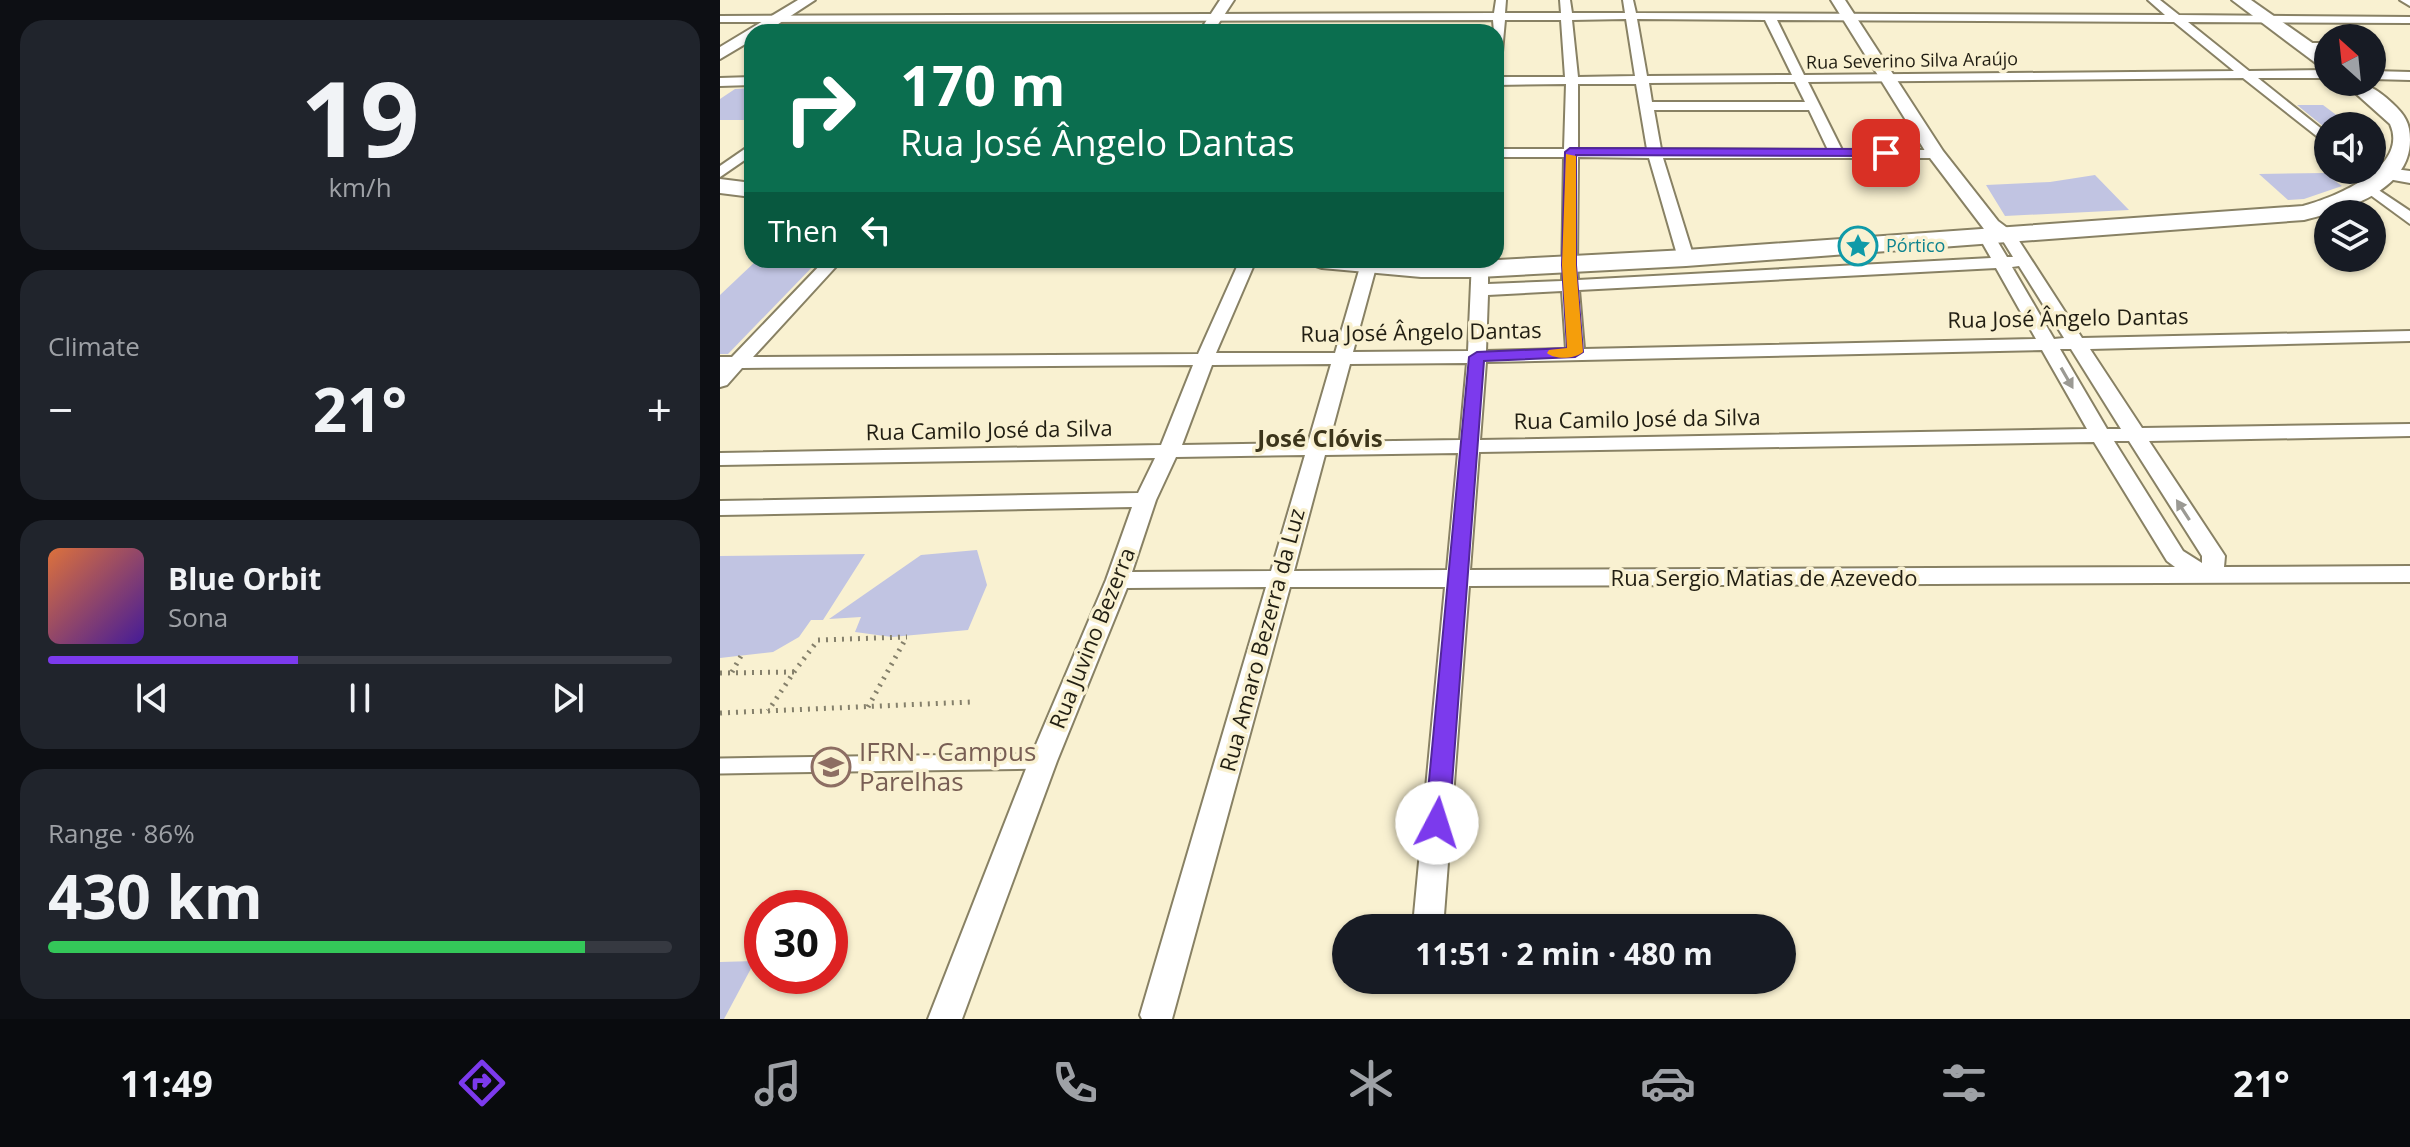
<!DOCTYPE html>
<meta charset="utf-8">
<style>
body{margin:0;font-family:"Open Sans",sans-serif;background:#20242c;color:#f1f3f6;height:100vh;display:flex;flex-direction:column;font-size:30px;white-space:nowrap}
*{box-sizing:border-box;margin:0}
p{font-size:26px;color:#9ea1a6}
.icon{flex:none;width:44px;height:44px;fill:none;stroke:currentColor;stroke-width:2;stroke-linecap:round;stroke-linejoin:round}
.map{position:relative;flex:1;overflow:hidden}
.drawer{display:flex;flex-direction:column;gap:20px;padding:20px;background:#0d0f14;width:720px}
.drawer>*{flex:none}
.hud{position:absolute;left:24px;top:24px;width:760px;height:244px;border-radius:24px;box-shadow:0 2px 6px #0004;background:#0b6e4f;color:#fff;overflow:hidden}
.needle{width:52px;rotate:333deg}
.tools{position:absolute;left:1594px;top:24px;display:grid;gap:16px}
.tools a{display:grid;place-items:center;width:72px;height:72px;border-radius:50%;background:#171b24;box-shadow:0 2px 6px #0004;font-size:40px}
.speed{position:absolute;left:24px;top:890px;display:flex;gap:16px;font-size:40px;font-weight:700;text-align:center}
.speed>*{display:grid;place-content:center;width:104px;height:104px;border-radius:50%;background:#171b24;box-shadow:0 2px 6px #0004;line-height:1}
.speed .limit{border:12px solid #d22;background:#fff;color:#111}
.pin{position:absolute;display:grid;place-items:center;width:68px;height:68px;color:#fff;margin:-34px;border-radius:16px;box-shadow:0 4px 12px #0006}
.me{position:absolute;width:88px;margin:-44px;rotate:5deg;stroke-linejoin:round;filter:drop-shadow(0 0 6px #0008)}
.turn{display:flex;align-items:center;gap:28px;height:168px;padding:0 24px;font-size:36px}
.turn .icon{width:104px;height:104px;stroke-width:2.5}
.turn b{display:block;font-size:56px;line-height:68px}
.then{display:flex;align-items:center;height:76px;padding:0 24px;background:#0003;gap:16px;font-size:30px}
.big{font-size:60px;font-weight:700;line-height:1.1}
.drawer .tile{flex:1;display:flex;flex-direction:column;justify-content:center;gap:12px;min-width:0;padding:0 28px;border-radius:24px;background:#20242c}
.drawer .dial{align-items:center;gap:0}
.dial b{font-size:104px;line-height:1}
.song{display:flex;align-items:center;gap:24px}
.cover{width:96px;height:96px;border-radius:12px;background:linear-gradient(135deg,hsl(20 70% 55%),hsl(260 70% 35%))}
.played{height:8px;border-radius:4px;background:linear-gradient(90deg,#7c3aed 40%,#363941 40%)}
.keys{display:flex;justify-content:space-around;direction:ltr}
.heat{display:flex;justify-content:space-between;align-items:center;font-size:44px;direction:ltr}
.charge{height:12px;border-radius:6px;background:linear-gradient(90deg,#34c759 86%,#363941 0)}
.trip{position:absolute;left:612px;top:914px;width:464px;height:80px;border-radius:40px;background:#171b24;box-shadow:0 2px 6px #0004;font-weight:700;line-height:80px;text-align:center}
.menu{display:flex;height:128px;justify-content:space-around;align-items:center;background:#090b0e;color:#9ea1a6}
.menu .icon{width:56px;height:56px}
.menu .on{color:#7c3aed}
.menu b{font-size:36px;color:#f1f3f6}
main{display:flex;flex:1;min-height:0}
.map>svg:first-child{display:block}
</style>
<main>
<section class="drawer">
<div class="tile dial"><b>19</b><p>km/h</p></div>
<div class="tile"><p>Climate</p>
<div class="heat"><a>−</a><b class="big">21°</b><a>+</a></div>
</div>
<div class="tile">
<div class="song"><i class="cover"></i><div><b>Blue Orbit</b><p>Sona</p></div></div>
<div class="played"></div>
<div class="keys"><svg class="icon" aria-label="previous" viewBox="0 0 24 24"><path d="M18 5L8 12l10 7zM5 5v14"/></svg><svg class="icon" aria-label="pause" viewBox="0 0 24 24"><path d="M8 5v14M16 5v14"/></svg><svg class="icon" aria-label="next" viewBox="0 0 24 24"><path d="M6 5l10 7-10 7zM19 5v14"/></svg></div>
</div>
<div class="tile"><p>Range · 86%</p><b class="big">430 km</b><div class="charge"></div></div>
</section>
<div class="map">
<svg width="1690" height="1019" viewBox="0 0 1690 1019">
<rect width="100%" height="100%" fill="#f9f1d1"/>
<g fill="#c1c4e2">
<polygon points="32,88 32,120 0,120 0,99 15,89"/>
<polygon points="1577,105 1603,105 1631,126 1603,126"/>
<polygon points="1604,173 1622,186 1584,199 1568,200 1539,174"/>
<polygon points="1375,175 1409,210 1285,216 1266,185 1330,182"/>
<polygon points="37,260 99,260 8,354 0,354 0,295"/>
<polygon points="257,550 267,585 248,630 172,637 135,632 141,617 109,619 201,555"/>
<polygon points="145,554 103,620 91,620 79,637 53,652 0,658 0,556"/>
<polygon points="35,961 4,1019 0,1019 0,962"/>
</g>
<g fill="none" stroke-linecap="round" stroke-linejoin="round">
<defs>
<polyline id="service" points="0,766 323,761"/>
<g id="minor">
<path d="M776,0H786L785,13H841L840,0H850L852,13H905L903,0H913L916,13L1445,15L1428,0H1440L1459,15L1690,17V23L1468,22L1529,71L1608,70V78H1538L1608,134V145L1523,78L1088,82L1122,150H1216L1223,154L1216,158H943L974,258L966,263L958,258L929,158L858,157L857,265L858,280L1271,258L1259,237L1267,232L1273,234L1287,257H1293L1280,236L1288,231L1294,233L1362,338L1690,331V341L1370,349L1422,428L1690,424V436L1429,441L1505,556L1504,567L1690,566V582L749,586L724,915L720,925L712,928L698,925L694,915L725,587H570L452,1019H422L420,1015L546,587L407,588L337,761L242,1019H208L309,761L386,580L412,507L0,515V501L418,493L435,458L0,465V453L441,445L473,365L22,368L7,385L0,387V357H12L105,260H122L33,357L478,354L520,260H536L496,353H615L642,260H658L633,352L748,351L752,260H768V284L842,281L844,157H776V149H844L846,84L776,85V77H845L841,20H785L782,52L776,56L773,20L0,22V16L774,13ZM906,19L915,76L858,77L852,20ZM917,19L1045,20L1072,75L927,76ZM1057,20L1454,22L1514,71L1084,75ZM1075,82L1085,102H932L929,83ZM858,84H916L927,149H858ZM934,110H1089L1108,150L941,149ZM1299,266L1344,338L1334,339L1292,267ZM1276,268L1316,339L864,349L859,290ZM842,291L846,349L766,351L768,295ZM1340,349H1351L1401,429H1387ZM1322,350L1367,429L760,440L766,362ZM747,363L740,440L609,442L630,364ZM611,364L588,443L462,445L492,365ZM1394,441H1409L1482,556V563L1463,551ZM1374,442L1447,561L1455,567L750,570L759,452ZM738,453L727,570L574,571L605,455ZM585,455L551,571L412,572L436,500L456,457Z"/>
<polygon points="1586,43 1608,43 1608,51 1582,50 1582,44"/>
<polygon points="1652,71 1690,72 1690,80 1652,79"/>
<polygon points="32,77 32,85 0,86 0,78"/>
<polygon points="32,144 32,155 0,177 0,166"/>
<polygon points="1654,187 1690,211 1690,224 1649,194 1647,191"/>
</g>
<g id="tertiary">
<polygon points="78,0 95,0 46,32 32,32 32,40 0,59 0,47"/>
<polygon points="500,0 514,0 493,32 479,32"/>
<polygon points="1111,0 1125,0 1223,151 1278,221 1298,236 1295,240 1281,240 1264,229 1207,154"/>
<polygon points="1680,0 1690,0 1690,6"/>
<polygon points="1675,169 1690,171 1690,183 1668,179 1666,175 1668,171"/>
</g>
<g id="primary">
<polygon points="1512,0 1531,0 1608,54 1608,69 1601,67"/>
<path d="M1623,82C1645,82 1656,88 1672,103C1685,115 1690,123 1690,140C1690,191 1625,210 1584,220L966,266L759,277H701L602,268L593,265L589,260L759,261L966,250L1583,206C1613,198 1690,168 1670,124Z"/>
<polygon points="0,179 32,183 32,197 0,193"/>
</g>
</defs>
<use href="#service" stroke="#888164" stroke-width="19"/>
<use href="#minor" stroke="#888164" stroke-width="4"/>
<use href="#tertiary" stroke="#888164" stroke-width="4"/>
<use href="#primary" stroke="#888164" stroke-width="4"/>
<g stroke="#85806b" stroke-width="5" stroke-dasharray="2 6" stroke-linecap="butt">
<polyline points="12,672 21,656"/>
<polyline points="74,672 98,640 187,637"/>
<polyline points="0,673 74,672 48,711"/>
<polyline points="148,707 186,638"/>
<polyline points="0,713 251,702"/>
</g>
<use href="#service" stroke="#fff" stroke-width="15"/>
<use href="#minor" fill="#fff" fill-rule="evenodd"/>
<use href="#tertiary" fill="#fff" fill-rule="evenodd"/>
<use href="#primary" fill="#fff" fill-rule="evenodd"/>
</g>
<defs><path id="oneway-solid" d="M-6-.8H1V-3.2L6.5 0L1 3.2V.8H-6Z" transform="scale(2)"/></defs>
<g fill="#9b9a94">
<use href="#oneway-solid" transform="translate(1347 378) rotate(60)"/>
<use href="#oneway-solid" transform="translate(1463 510) rotate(-123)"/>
</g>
<polygon fill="#7c3aed" stroke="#51269a" stroke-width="2" points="850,148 1166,149 1172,153 1166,156 856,155 856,265 863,352 855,357 764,361 729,823 726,831 717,834 709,831 705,823 749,357 757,352 847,348 842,265 845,152"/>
<path fill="#f59e0b" d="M846,154L856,156V265L863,352C855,359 835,360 827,353L829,350L847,348L842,265Z"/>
<defs>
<symbol id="sight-ring" viewBox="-11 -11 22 22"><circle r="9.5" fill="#f9f1d1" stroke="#0f9aa8" stroke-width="1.5"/><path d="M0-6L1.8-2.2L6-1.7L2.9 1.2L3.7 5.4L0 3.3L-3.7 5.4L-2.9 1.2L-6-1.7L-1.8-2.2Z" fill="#0f9aa8"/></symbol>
<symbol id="university-ring" viewBox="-11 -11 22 22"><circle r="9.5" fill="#f9f1d1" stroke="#8d6e63" stroke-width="1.5"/><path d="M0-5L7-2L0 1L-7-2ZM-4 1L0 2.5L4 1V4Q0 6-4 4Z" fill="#8d6e63"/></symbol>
</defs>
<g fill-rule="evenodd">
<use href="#sight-ring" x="1116" y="224" width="44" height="44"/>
<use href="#university-ring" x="89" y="745" width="44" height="44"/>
</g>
<g text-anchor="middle" stroke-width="7" stroke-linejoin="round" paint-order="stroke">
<g font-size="18" fill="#211e12" stroke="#f9f1d1">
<text transform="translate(1192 61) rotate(-1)" y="6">Rua Severino Silva Araújo</text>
</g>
<g font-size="18" fill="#0d838f" stroke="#f9f1d1" text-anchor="start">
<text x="1166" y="252">Pórtico</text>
</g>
<g font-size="22" fill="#211e12" stroke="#f9f1d1">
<text transform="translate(1348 318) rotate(-1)" y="8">Rua José Ângelo Dantas</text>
<text transform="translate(701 332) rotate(-1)" y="8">Rua José Ângelo Dantas</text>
<text transform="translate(917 419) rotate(-1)" y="8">Rua Camilo José da Silva</text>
<text transform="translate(269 430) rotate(-1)" y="8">Rua Camilo José da Silva</text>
<text x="1044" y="586">Rua Sergio Matias de Azevedo</text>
<text transform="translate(372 638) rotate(-68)" y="8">Rua Juvino Bezerra</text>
<text transform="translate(542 640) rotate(-75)" y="8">Rua Amaro Bezerra da Luz</text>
</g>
<g font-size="24" font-weight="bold" fill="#3c351b" stroke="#f9f1d1">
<text x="600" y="447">José Clóvis</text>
</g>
<g font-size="26" fill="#785e54" stroke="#f9f1d1" text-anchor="start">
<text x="139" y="761">IFRN - Campus<tspan x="139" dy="30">Parelhas</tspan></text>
</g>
</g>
</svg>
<div class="tools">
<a><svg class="needle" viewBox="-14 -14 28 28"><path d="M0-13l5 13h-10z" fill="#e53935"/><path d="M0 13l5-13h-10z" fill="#9ea1a6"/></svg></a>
<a><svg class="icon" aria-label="sound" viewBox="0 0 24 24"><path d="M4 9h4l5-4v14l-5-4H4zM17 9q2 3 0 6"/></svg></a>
<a><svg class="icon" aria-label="layers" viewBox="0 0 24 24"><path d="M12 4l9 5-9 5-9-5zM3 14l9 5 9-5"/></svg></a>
</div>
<div class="speed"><div class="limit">30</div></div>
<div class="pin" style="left:1166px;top:153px;background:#d93025"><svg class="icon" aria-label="arrive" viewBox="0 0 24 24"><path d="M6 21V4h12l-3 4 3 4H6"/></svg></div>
<svg class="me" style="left:717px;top:823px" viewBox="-20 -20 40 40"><circle r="19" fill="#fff"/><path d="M0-13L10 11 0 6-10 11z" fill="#7c3aed"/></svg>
<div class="trip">11:51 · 2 min · 480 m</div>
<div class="hud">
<div class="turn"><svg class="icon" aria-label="right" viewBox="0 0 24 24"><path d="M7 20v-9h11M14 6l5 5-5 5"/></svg><div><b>170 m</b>Rua José Ângelo Dantas</div></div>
<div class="then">Then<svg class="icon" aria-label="left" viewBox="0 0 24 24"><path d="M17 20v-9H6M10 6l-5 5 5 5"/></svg></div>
</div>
</div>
</main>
<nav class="menu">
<b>11:49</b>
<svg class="icon on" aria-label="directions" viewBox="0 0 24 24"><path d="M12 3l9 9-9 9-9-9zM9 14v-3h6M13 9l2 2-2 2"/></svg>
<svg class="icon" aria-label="music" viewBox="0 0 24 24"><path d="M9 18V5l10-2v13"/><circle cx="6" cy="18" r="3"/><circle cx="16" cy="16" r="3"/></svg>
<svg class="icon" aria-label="phone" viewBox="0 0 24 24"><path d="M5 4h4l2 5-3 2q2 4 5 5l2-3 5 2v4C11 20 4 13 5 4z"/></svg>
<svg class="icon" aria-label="climate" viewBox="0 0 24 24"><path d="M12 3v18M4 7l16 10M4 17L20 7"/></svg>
<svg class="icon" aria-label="car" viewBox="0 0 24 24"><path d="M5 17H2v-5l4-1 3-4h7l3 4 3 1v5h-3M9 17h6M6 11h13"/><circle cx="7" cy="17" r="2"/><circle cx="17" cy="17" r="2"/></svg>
<svg class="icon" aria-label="filters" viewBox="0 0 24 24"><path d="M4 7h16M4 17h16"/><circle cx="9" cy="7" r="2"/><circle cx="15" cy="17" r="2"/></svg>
<b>21°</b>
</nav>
